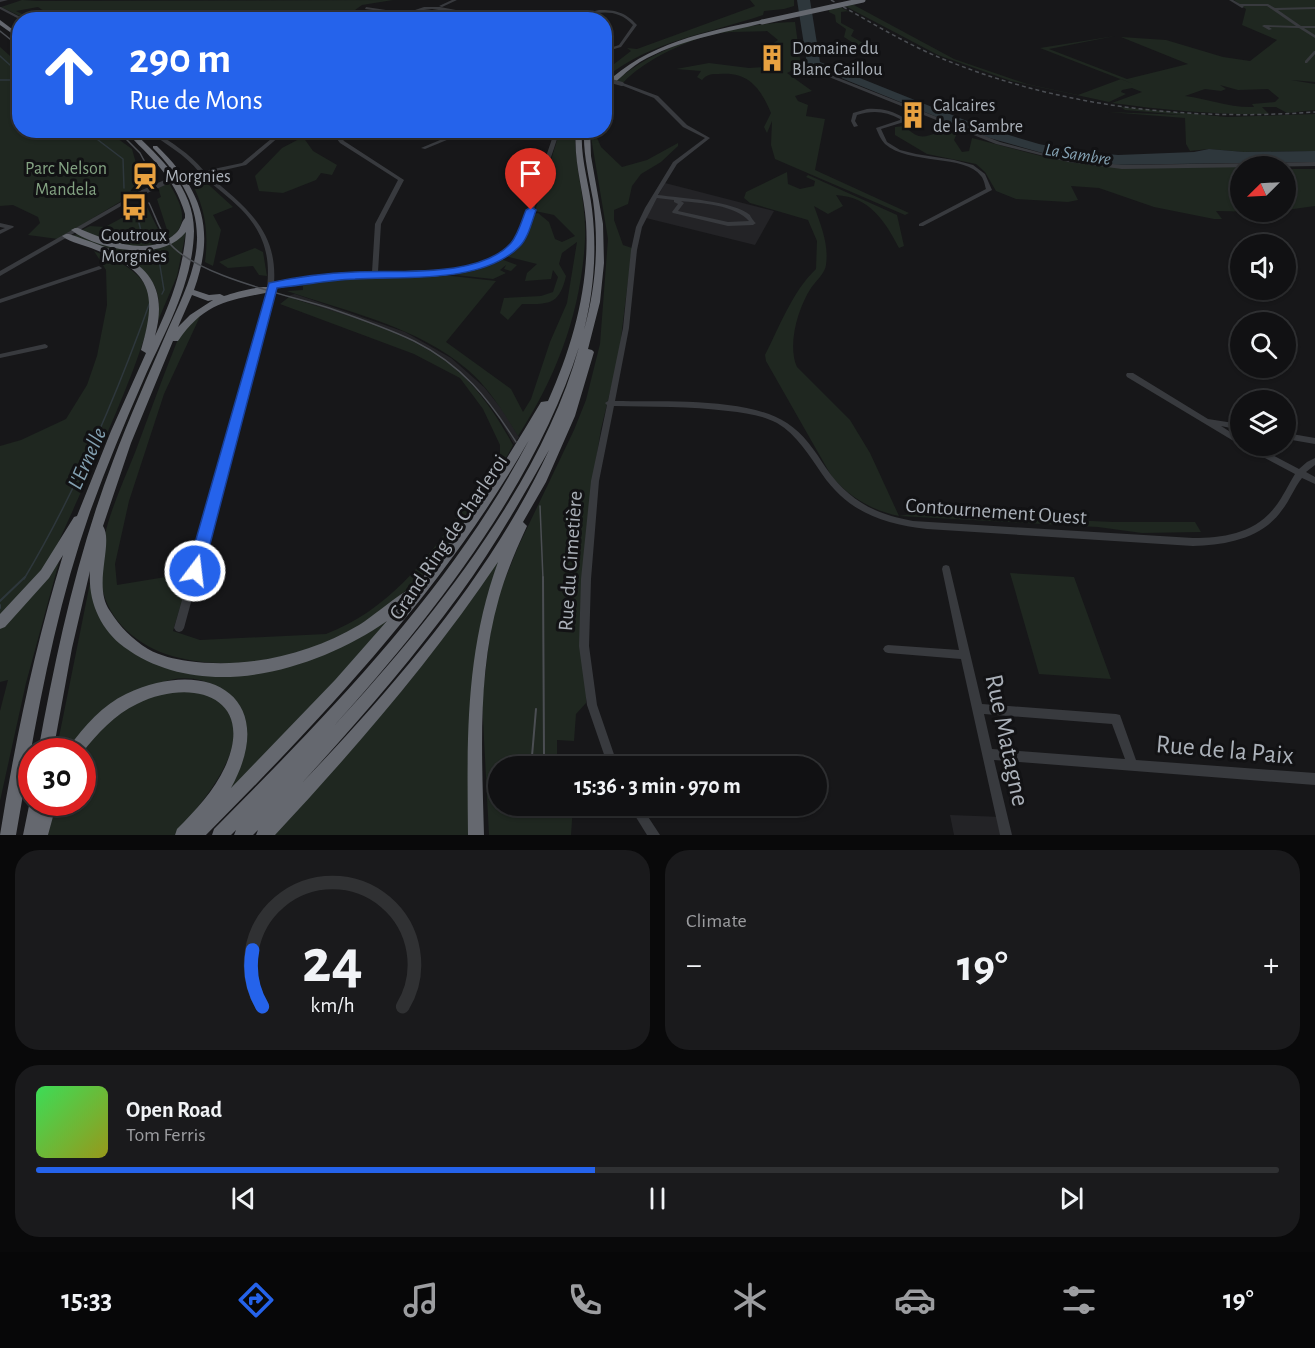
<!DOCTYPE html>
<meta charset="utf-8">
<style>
body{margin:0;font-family:"Alegreya Sans",sans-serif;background:#1a1a1c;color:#f1f3f6;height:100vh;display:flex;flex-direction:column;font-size:22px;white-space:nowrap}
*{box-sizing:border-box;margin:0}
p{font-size:20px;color:#9c9da0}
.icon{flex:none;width:33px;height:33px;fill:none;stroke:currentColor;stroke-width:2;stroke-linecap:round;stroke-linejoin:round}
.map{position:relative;height:835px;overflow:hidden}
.panel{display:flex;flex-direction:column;gap:15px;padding:15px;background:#09090a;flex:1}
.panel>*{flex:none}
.top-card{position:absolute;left:12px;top:12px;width:600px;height:126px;border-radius:24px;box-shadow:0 2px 4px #0004,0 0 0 2px #303133;background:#2563eb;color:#fff;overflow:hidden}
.needle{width:39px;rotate:246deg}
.buttons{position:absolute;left:1230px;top:156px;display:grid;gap:12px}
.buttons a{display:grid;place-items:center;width:66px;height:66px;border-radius:50%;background:#111113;box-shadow:0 2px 4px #0004,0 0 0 2px #303133;font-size:30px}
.speed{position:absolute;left:18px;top:738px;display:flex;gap:12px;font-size:30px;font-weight:700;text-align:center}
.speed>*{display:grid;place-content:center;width:78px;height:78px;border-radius:50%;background:#111113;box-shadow:0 2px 4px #0004,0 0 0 2px #303133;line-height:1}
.speed .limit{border:9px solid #d22;background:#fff;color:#111}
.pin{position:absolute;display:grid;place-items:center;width:51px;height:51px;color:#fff;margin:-62px -26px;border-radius:50% 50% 50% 0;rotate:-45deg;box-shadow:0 0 6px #0007}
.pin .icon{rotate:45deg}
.me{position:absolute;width:66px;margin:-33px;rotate:15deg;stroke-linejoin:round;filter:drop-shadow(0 0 4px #0008)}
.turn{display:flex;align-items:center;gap:21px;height:126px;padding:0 18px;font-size:27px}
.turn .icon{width:78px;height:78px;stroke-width:2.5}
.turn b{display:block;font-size:42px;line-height:51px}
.big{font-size:45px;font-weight:700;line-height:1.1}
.panel .widget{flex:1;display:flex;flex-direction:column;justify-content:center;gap:9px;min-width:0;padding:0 21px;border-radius:24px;background:#1a1a1c}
.panel .dial{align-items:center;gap:0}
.dial svg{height:156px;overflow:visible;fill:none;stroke:#303133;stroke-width:7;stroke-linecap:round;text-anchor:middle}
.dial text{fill:#f1f3f6;stroke:none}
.song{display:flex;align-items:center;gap:18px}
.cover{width:72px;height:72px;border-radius:9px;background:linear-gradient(135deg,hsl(130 70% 55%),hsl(60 70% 35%))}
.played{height:6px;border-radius:3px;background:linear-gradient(90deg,#2563eb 45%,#303133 45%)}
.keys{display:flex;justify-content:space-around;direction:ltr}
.heat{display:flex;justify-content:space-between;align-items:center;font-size:33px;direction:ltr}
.panel .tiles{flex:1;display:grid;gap:15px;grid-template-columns:1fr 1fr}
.widget:last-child{grid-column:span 2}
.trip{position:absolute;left:488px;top:756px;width:339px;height:60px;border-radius:30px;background:#111113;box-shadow:0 2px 4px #0004,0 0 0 2px #303133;font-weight:700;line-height:60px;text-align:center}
.tab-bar{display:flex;height:96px;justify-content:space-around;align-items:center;background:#070708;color:#9c9da0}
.tab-bar .icon{width:42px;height:42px}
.tab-bar .active{color:#2563eb}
.tab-bar b{font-size:27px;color:#f1f3f6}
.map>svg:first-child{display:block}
</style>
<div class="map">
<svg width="1315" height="835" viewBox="0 0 1315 835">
<rect width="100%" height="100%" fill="#171719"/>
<g fill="#232326">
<polygon points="665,183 774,211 755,245 646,218"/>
<polygon points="295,294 405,332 451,358 484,387 505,413 519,437 514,444 492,406 464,376 446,361 420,345 390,331 287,296"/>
<polygon points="950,815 1002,817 1006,835 954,835"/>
</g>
<g fill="#1f2720" fill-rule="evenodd">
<polygon points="22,0 37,1 393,0 362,5 348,15 327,13 317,20 38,20 51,16 38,7 16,11 32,19 28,20 1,7"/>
<path d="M750,0H794V6L784,9L764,11L763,15C708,34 652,40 605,78V71L631,51L627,48L637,49L755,6Z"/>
<path d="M1234,0H1315V82L1291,80L1315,84V110L1287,113L1276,107H1262L1269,114C1216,115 1164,110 1112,103L1142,92L1132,88L1122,90L1121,92L1126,94L1109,102L1011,81L938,55L845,6L852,4L954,59L1027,84L1078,95L1121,79L1136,85L1040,48L1115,36L1049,49L1127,79L1188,64L1121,37L1166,40L1223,57L1250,61L1277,40L1242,25L1246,9ZM1220,85L1238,90L1268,89L1279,98L1275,102L1252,104L1254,107C1229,108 1209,99 1185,96L1205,89L1221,91L1226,89Z"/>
<polygon points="840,7 916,47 848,11 841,12 841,23 854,30 851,36 870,47 861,48 844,37 846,29 836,22 835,15 829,12 829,9"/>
<path d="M795,22L801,66L787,73L812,91L795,96L798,101L808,105L806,116L825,119L815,170L909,213L905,215L775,159L771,145L772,121L767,133L764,127L771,113C761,89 749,71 719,74C712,74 707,74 702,80L697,77L701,71L676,69L709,63L749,68L765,67L766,48L778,40L767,31C752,32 736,31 721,33C692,37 642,61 623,83L616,81C664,40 733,24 795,22Z"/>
<polygon points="0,47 19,64 20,130 107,131 132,149 143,188 58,239 28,235 40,223 38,217 13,205 0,206"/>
<polygon points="1121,107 1227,117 1315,114 1315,151 1244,152 1209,149 1190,151 1186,144 1185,118 1108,112 1184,115 1125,110"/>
<path d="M905,126C926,150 934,124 957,133L954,140L962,152L969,151L972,138L1041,156L1109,167L1240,166V212H1278L1216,211L1222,219H1214L1154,207L1099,188L1071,186L1078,200L1068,202L1016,199L996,191L985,172L976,164L927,154L895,135V127Z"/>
<path d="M560,131H575C574,167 587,203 585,240C581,312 557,376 518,436C504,413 489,388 468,370C418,327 349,312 287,291L303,290V286H298L299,283L397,274H434L496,281L446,342L511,389L523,412L531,399L550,342L567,303L577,242L562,253L559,264L566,276C559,306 548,304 522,304L508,320L500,313L504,298L541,296L553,292L558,277L553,270L551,279L525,281L527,273L537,264L505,256L518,246L534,214L538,213L549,222L555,239L562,242L575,236L554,215L535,211Z"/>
<polygon points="590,131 594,131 601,147 622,167 647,160 678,143 678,146 661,162 641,174 632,186 628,204 614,210 614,220 623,245 632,248 619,355 601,429 591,491 586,703 576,714 574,741 557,740 557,766 498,766 498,806 573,806 571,835 489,835 482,700 493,609 518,547 574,430 586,400 600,344 608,239"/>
<polygon points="303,137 313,151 337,165 332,175 321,173 316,180 283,193 259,191 255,176 282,148"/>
<polygon points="1286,169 1315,169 1315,206 1286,210"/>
<path d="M787,172L788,184L800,189L814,186L815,181L806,177L808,175L897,215L904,246L899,248C885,221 870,197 836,195L843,206L828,214L814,206C821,226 829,244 826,265C825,273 816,281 811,288C798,308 787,345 797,367L850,420L870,453L899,516L917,513L1113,522H1195L1201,532L1142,533L1098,527L899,516C871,510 851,498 832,477L766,361L765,355C780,326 792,292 816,269L817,241L808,220L750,203L744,198L746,192Z"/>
<path d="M199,176L233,207L213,215L221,230L213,266L205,262C209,231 205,206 189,178Z"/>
<path d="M169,183C181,204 191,222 170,239L157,199L161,197L158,188Z"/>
<path d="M146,205L164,241C136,253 108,243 82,230L90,226L105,227Z"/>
<path d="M186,232L177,276L157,323C162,300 158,284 141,268L72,235L79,234C131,254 135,257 186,232Z"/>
<polygon points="255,248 263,252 267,276 259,275 253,266 228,268 219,262"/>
<path d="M94,251C118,261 144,271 151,299C159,329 76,502 59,541L44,568L0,615V446L21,440L66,419L87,385L97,356L107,305L106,270Z"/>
<polygon points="501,259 517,265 511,271 504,269 506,265 500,270 506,273 493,279 446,274"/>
<path d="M289,297C351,318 426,334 471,384C488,403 501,423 513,445C461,544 387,638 270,659C236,665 205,665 172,656C139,647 107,620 102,586C94,541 120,491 136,450C149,415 162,379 176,344L182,331L203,310L164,394L129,501L115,564L117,585L190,573L173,631L200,640L326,634C408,603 452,522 500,454V445L483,409L460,378L414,354L280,304Z"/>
<path d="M501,556C464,651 472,736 471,835H274L405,687L436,647Z"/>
<polygon points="59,562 26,683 0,801 0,711 8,680 0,682 0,628"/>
<polygon points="1010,573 1074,577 1111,679 1039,674"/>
<path d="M90,583C98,625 112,642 151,662L272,668L399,609L366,649L212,809L223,794L242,711C226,683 189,670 158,684C149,688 140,698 132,704C111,720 90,736 69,751L56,752Z"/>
<path d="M183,689C193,692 206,693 214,698C268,731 199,806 175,835H48L56,803L82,802V752L91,737L126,708L150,696Z"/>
</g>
<polygon fill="#2e373c" points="797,0 810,0 820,62 982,127 1039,144 1073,151 1118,155 1194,152 1209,149 1244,152 1315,151 1315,162 1107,165 1053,156 986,137 807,64"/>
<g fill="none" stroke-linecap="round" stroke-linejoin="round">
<g stroke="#2e373c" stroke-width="1.5">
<polyline points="0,56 20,74"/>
<polyline points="0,80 20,80"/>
<polyline points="85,130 123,159 124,188"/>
<polyline points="139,223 144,243"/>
<polyline points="154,250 158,254 164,290 162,294"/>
<path d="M24,579C76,492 116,397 150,302"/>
</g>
<g stroke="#2e373c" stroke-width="2">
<polyline points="0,601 25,577"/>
<polyline points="0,605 0,608"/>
</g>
<g fill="#383a3e" fill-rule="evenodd">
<polygon points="0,0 8,0 0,2"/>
<polygon points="452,0 457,0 442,7 439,6"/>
<polygon points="1229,0 1233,0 1240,4 1268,4 1275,8 1315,7 1315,9 1278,10 1301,26 1315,26 1315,28 1304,28 1315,35 1315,38 1299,28 1269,27 1272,29 1269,30 1262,26 1264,25 1296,26 1267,6 1243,6 1244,7 1242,8"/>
<polygon points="0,7 1,7 26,20 21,20 0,9"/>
<polygon points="366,7 406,13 424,7 440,7 477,14 527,20 510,20 484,17 432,9 416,11 399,20 394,20 404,14 365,9"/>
<path d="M599,10C616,10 625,12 637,25L621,47L604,52V50L619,45L633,25C610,0 584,20 556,20Z"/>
<polygon points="1314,51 1315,51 1315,54 1307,63 1305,63 1305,61"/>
<polygon points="814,69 816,69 1000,142 1068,160 1122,165 1315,162 1315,166 1122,169 1068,162 996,144 814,71"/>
<path d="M621,83H623L658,96L687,125L710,138L677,164L658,195C681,198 734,201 750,215C750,216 755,223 756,223L753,225L728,226L673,213L672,212L678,204L674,202V200L657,198L642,227L637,250L629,328L615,401C662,402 748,397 787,423C804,434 815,451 826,468C849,501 875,514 913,521L1193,538C1224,538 1255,533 1275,507C1283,497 1288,485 1295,474L1246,448L1245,446H1255L1299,469L1307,462L1315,458V465L1306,472L1315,477V484L1302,478C1294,488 1290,500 1282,510C1262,539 1226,545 1193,546L927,529C883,524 848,512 822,474C809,455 797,435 777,423C762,415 745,413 728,411C690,406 652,407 614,406L599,481L591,579L589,646L597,705L618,766H608L587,705L579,646L581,579L591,481L607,405L605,403L608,401L623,328L631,250L636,227L645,208L673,162L705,138L683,127L654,98L621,85ZM681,201C700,203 736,205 749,221L728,222L678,211L684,203Z"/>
<path d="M867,109C881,108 893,111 904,118V122L881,129L887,142L900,150L916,154L954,160L973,165L985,174L992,190L923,226H919V224L986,189C985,186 984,179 981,176C966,154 908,165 885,144C881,140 878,133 876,128L900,120V119C886,111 872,110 857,115L855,121L858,126L854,127L851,121L853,113Z"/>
<path d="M147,130H153C173,144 188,152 204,171L242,163L282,130H287L246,165L207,174C244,206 278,229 274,284L323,277L372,272L375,224L398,180L340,143L330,130H335L344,141L404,180L381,224L378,272L454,269L473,266L490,260L507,249L519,236L555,130H560L525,236L511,252L495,262L476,269L454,273L349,278L273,288L267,323L184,628L182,631L179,632L176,631L174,628L261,323C270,278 276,245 241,209C229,197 215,187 202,175H198L197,174L200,173C184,153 166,145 147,130Z"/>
<polygon points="464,130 471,130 425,149 421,148"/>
<polygon points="137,193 142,194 0,276 0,271"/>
<polygon points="0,223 13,226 14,227 0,234 0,230 5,228 0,227"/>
<polygon points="99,266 102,268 101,269 0,303 0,299"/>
<polygon points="45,344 48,346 47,348 0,358 0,354"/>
<polygon points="1127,373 1133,373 1208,419 1240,424 1240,430 1221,426 1240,438 1240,444 1237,443 1127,377 1126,375"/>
<polygon points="1286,433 1315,438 1315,444 1286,439"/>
<path d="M946,565L949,566L950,569L982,704L1116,714L1120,715L1136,760L1315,773V785L994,760L1012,835H1000L961,659L888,653L885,652L883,649L885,646L888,645L959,650L942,569L943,566ZM984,714L1112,724L1125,759L992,749Z"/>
<polygon points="629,806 641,806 660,835 647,835"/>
</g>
<g fill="#65686f" fill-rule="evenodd">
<polygon points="0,20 20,35 20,39 0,25"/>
<path d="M762,20L764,23C722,33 678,40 640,62C627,70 617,82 604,91V85C647,43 705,32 762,20Z"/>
<path d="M124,130H131C161,158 194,188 194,231C193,285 164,333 143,381C124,424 106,468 90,512C53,617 35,726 16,835H0C15,741 35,646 63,555L49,578L5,627L0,629V614L41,570L74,517L77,516L111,431L146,353L141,350C157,294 153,272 96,250C85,245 71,243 62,236L66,234H69C122,253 174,266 155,336C171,302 183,269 186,232C162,263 98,250 71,230L75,228H78C106,240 149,259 176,233C181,229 181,222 185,218V214C174,176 151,158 124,130Z"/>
<path d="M576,130H582C580,157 589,183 592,209C597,250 594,290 584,330C596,287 599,244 593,200C589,177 583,154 584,130H590L591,156L603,224L604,263L600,302L588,349L592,350L594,352L575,416L546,482L523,522L527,526C516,550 506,573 499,598C477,674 482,757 484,835H468C467,740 465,653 498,562C432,660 356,748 275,835H256L258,830L253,835H234L236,830L231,835H212L214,829C331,711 451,589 529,440C444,589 326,714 206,835H175L177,829C195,811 214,791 225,767C257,696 191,677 137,704C115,714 97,734 82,753V752H67L69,747C84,726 103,705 126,694C208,655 281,697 231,788L335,680L387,621C315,671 202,704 124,647C100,629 88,601 90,571L72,648L53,752H38C56,653 77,555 113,461C129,418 148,376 166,334C179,304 196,273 197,240C198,202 178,174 153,148V146H157C202,190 216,229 194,290L209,295L220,294L224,296C236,292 267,283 276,289L275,291C231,300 205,301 178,341H173L131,443L103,526C114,543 92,586 110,611C120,627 132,639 148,649C160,656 175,659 188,661C246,669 308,655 359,625C371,618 406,588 415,587C463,529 503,466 541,402L548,401C573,345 590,285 586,222C584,192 573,161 576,130ZM192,295L208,301L213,300L190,315L178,327ZM579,347C541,486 428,624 332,728C429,621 535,487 579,347ZM549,450C491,575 395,685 301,784C357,723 411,661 460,594C493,549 521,500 549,450Z"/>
<polygon points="31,796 32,802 57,802 48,835 23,835"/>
</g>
<g stroke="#4b4e53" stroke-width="1.5">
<polyline points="0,31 20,47"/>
<polyline points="117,130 140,153 147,166"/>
<path d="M149,203C155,215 159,229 167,240C191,275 288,295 329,308C358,318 387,328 414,341C462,365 488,398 516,442"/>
<polyline points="540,506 543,579"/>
</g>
<g stroke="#4b4e53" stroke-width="2">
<polyline points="543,577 544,755"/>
<polyline points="532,756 536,709"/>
</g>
<path stroke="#4b4e53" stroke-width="1.5" stroke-dasharray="4 3" stroke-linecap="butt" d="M831,0C869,21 907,45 948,61C1066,108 1190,121 1315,112"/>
<polyline stroke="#383a3e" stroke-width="4" points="604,79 622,84"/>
<polyline stroke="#383a3e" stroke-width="5" points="139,194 166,182 196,174"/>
<polyline stroke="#65686f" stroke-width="5" points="762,22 863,0"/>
</g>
<path fill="#2563eb" stroke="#184099" stroke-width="1.5" d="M531,207L536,210C532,221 528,239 519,247C481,284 404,276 355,279C329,280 303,285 277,288L203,571L201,576H189L187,571L269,283C296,277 327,273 355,272C398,270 480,278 511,243C518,235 522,220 526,210Z"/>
<defs>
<symbol id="building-bare" viewBox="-9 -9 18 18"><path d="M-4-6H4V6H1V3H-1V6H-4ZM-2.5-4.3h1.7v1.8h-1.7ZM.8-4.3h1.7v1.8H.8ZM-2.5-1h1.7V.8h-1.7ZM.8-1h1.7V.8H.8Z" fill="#e8a140" stroke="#121214" stroke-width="2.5" paint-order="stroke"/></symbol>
<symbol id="station-bare" viewBox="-9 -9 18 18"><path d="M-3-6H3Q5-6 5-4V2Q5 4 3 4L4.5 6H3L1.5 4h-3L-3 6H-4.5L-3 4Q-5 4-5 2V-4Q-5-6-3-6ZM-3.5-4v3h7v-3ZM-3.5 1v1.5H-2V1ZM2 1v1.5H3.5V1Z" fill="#e8a140" stroke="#121214" stroke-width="2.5" paint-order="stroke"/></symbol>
<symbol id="bus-bare" viewBox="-9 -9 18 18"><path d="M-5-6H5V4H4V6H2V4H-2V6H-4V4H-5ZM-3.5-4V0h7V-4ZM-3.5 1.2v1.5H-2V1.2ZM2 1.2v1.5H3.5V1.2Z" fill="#e8a140" stroke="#121214" stroke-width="2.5" paint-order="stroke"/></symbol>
</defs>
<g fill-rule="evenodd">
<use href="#building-bare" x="753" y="39" width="38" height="38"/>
<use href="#building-bare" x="894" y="96" width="38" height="38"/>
<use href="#station-bare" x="126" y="157" width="38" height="38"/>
<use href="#bus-bare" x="115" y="188" width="38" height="38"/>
</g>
<g text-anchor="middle" stroke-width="6" stroke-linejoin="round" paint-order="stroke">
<g font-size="18" fill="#aab0b8" stroke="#121214" text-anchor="start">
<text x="792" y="54">Domaine du<tspan x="792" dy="21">Blanc Caillou</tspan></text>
<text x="933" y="111">Calcaires<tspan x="933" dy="21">de la Sambre</tspan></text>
<text x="165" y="182">Morgnies</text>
<text x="134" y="241" text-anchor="middle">Goutroux<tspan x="134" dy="21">Morgnies</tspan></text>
</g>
<g font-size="18" font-style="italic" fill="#83a0b1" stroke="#121214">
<text transform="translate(1078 154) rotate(9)" y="6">La Sambre</text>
</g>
<g font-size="18" fill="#83a282" stroke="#121214">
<text x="66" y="174">Parc Nelson<tspan x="66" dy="21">Mandela</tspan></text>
</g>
<g font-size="21" fill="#aab0b8" stroke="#121214">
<text transform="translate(996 511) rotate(4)" y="7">Contournement Ouest</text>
<text transform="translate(448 537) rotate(-56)" y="7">Grand Ring de Charleroi</text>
<text transform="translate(570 561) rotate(-86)" y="7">Rue du Cimetière</text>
</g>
<g font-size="22" font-style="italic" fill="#83a0b1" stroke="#121214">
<text transform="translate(86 458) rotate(-66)" y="8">L'Ernelle</text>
</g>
<g font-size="26" fill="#aab0b8" stroke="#121214">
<text transform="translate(1008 740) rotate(78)" y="9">Rue Matagne</text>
<text transform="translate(1225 749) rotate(5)" y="9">Rue de la Paix</text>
</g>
</g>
</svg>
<div class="buttons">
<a><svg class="needle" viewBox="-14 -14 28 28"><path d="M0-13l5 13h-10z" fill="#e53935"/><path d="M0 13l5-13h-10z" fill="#9c9da0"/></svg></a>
<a><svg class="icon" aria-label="sound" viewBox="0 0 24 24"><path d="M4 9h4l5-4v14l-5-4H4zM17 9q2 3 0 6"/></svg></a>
<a><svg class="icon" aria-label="search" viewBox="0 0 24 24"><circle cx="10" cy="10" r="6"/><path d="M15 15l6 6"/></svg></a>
<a><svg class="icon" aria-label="layers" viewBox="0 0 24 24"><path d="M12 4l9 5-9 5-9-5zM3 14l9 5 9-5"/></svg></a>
</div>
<div class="speed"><div class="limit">30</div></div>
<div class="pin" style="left:531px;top:210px;background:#d93025"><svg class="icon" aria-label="arrive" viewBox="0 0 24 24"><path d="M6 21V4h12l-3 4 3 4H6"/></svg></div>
<svg class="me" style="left:195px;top:571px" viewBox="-20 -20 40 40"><circle r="17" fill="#2563eb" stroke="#fff" stroke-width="3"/><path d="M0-11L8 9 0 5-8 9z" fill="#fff"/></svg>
<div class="trip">15:36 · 3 min · 970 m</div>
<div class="top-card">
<div class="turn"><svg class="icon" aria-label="ahead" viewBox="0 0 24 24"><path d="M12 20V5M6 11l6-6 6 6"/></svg><div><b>290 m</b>Rue de Mons</div></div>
</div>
</div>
<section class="panel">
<div class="tiles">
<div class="widget dial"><svg viewBox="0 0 100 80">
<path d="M14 69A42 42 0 1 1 86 69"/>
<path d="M14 69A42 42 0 0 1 9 40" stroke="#2563eb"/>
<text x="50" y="56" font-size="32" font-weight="700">24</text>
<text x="50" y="72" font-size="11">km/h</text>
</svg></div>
<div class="widget"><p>Climate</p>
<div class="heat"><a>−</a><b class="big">19°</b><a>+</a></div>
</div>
<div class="widget">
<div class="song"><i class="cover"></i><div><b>Open Road</b><p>Tom Ferris</p></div></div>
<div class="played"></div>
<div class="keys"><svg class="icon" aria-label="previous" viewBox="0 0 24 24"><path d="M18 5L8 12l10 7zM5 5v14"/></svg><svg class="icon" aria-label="pause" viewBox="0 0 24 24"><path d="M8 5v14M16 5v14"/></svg><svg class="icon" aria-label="next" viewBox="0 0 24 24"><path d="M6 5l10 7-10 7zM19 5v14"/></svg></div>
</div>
</div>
</section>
<nav class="tab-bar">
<b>15:33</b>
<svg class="icon active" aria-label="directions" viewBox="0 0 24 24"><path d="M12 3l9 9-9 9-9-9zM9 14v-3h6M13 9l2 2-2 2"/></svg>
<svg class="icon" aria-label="music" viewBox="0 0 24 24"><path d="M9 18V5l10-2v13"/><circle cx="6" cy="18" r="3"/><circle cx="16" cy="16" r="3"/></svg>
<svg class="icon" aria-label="phone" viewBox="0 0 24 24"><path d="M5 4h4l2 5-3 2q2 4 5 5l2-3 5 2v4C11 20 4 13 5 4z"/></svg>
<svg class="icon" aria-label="climate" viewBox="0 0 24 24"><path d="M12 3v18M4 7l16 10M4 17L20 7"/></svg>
<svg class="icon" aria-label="car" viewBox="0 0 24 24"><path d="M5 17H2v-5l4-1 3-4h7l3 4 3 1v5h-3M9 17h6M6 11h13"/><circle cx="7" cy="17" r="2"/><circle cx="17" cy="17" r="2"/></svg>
<svg class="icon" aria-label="filters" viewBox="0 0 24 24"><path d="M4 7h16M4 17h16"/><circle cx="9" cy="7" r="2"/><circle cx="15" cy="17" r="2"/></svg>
<b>19°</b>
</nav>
